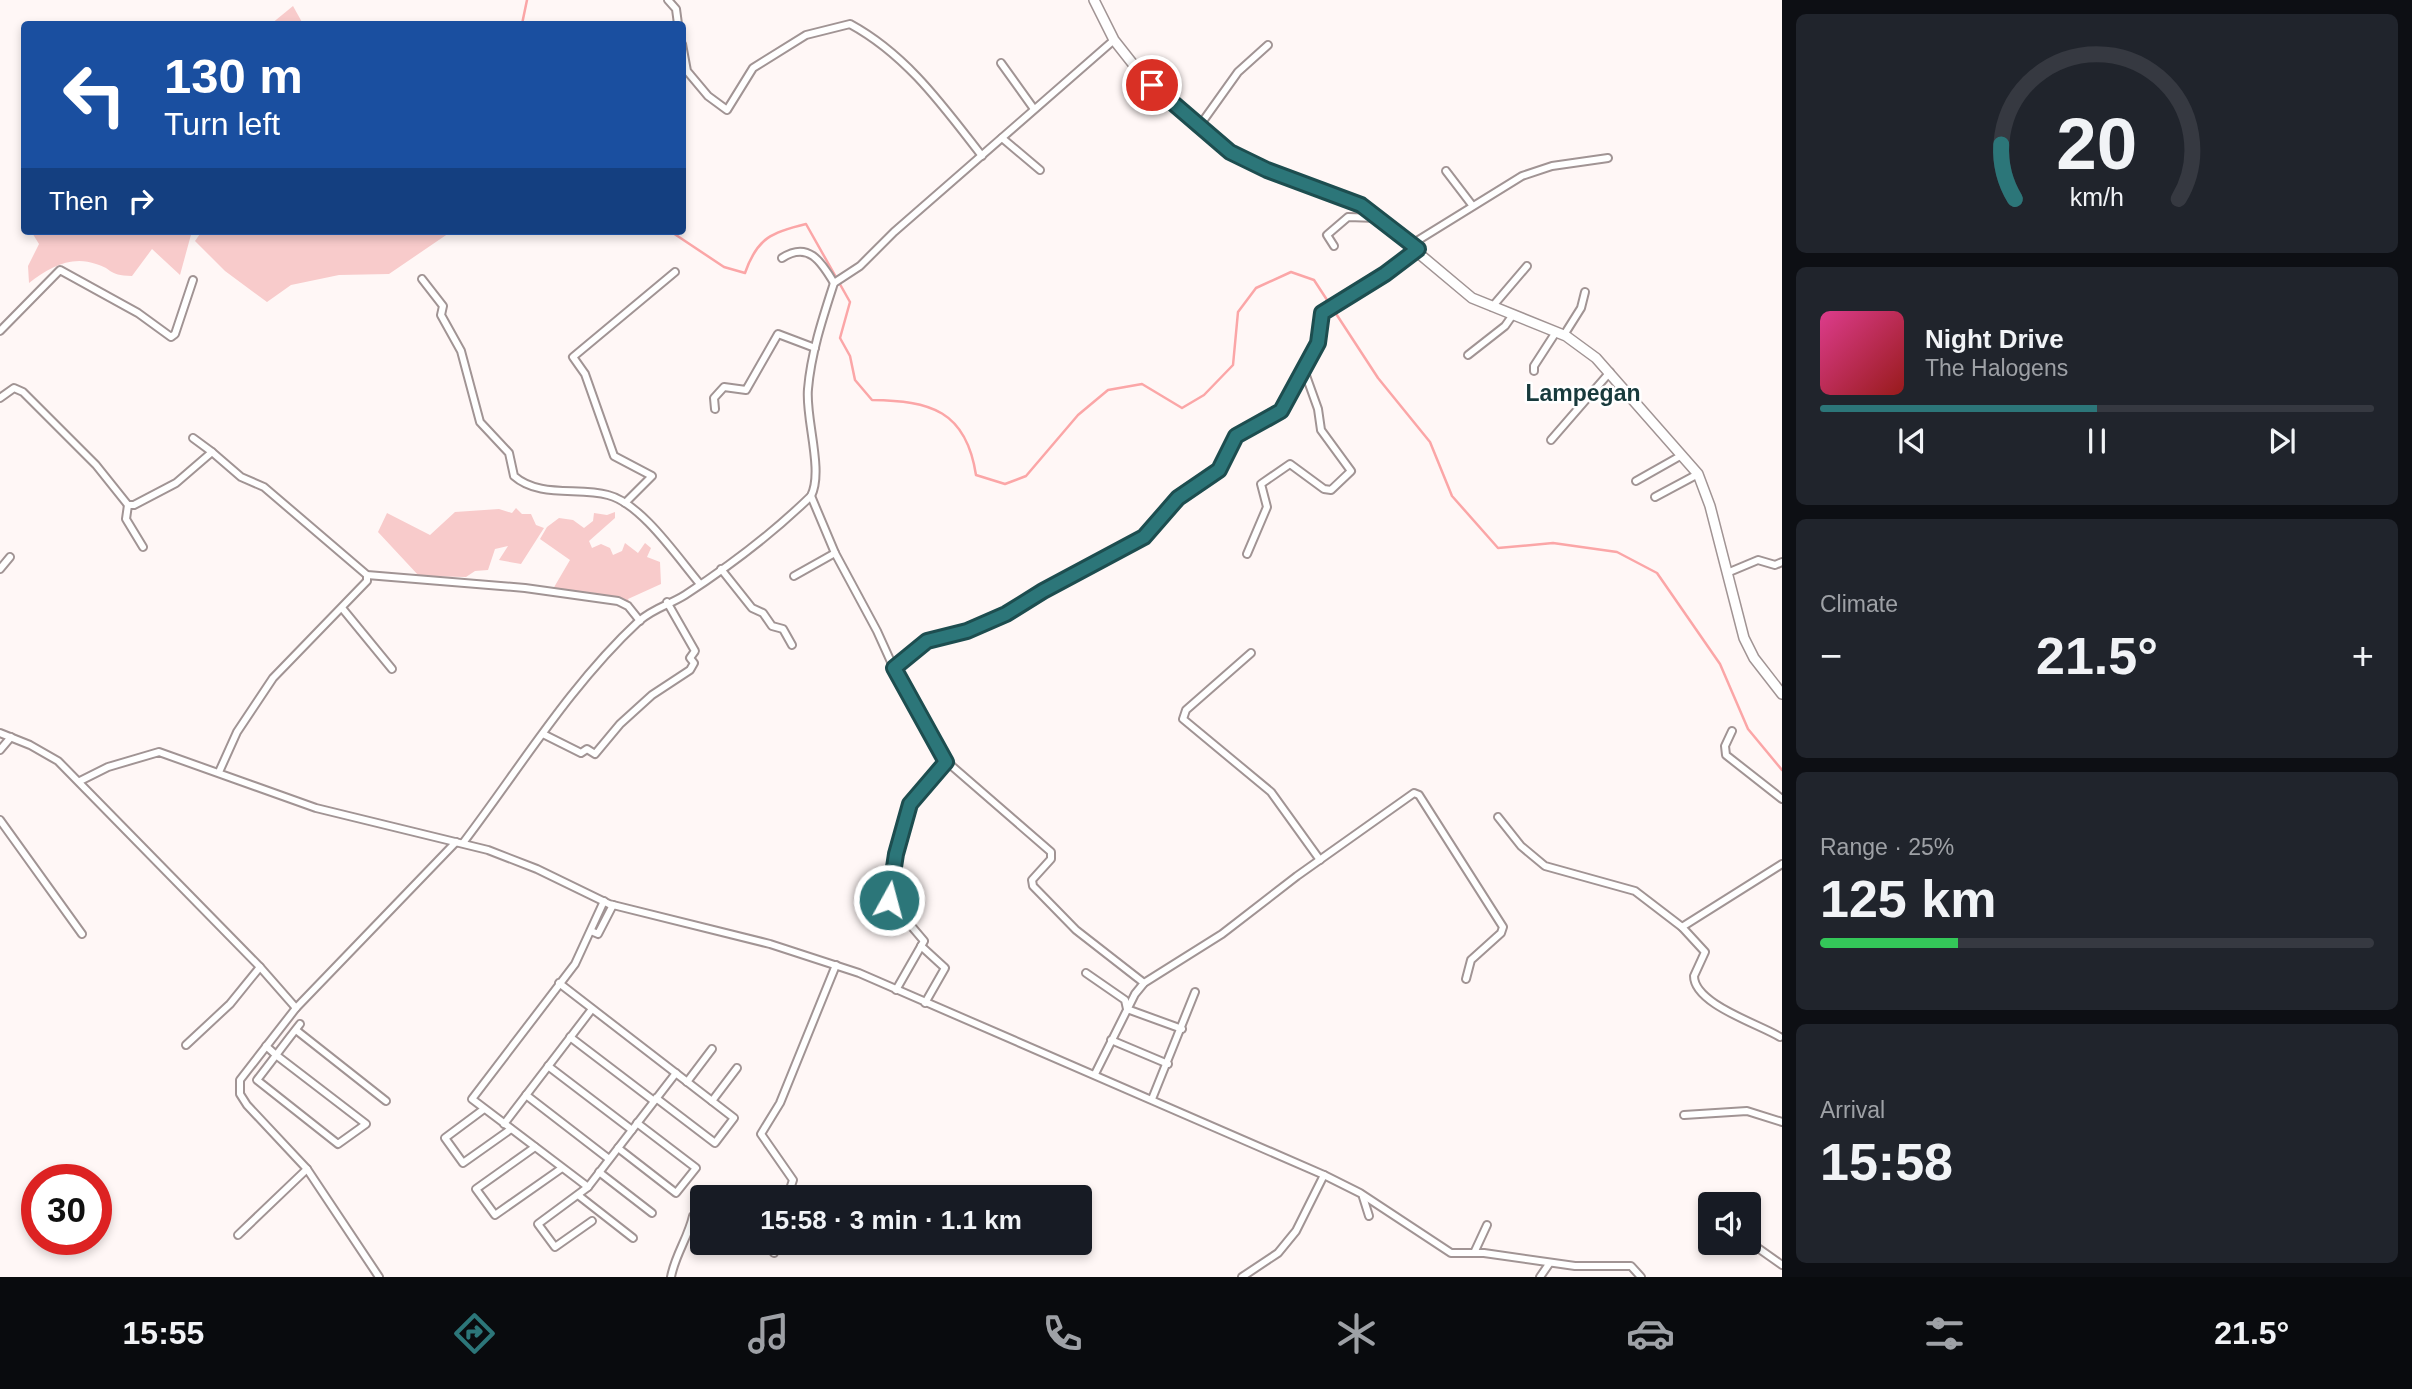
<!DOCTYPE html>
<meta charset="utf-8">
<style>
body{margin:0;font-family:Arial,sans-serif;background:#20242c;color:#f1f3f6;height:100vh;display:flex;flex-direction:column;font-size:26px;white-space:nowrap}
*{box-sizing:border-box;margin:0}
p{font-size:23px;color:#9ea1a6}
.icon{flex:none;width:38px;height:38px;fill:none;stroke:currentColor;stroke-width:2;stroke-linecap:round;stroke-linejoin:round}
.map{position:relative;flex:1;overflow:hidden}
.details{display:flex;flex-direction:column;gap:14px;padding:14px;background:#0d0f14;width:630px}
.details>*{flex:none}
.top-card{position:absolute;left:21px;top:21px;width:665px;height:214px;border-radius:7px;box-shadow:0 4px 10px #0003;background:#1a4fa0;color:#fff;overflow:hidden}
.fabs{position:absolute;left:1698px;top:1192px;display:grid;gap:14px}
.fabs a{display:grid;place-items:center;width:63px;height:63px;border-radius:7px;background:#171b24;box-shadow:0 4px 10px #0003;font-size:35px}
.speed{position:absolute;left:21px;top:1164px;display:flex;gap:14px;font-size:35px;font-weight:700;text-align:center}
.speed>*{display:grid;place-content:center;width:91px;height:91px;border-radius:50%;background:#171b24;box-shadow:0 4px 10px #0003;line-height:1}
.speed .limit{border:10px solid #d22;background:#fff;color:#111}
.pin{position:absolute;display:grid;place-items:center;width:60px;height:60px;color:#fff;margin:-30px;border:4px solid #fff;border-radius:50%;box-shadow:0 2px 7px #0007}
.me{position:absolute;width:77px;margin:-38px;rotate:7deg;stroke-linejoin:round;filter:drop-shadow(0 0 5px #0008)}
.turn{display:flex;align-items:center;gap:24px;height:147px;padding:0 28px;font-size:32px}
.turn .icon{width:91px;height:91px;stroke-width:2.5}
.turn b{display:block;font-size:49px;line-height:60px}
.then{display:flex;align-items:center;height:66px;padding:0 28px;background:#0003;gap:14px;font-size:26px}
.big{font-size:52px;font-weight:800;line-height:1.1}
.details .tile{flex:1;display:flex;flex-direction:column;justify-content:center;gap:10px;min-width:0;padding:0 24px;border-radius:10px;background:#20242c}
.details .dial{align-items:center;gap:0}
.dial svg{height:182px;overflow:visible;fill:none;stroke:#363941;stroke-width:7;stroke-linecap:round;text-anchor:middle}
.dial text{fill:#f1f3f6;stroke:none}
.song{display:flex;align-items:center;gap:21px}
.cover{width:84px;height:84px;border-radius:10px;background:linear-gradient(135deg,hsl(330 70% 55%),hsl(0 70% 35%))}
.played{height:7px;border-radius:4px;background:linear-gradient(90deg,#2c7679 50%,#363941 50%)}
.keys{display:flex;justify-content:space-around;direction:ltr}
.heat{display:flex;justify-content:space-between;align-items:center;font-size:38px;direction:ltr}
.charge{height:10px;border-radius:5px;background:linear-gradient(90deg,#34c759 25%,#363941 0)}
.trip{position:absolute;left:690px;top:1185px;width:402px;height:70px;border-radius:7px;background:#171b24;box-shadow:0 4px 10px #0003;font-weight:800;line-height:70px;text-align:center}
.tab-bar{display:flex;height:112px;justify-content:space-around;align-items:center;background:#090b0e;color:#9ea1a6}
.tab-bar .icon{width:49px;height:49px}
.tab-bar .active{color:#2c7679}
.tab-bar b{font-size:32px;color:#f1f3f6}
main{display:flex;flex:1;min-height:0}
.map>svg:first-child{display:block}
</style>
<main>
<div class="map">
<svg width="1782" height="1277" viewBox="0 0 1782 1277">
<rect width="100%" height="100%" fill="#fff7f6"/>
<g fill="#f8cbcb">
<polygon points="293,6 303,24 271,24"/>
<path d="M31,231H192L180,275L152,249L132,276C106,275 114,269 96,264C71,255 48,268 29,283L28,266L39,244Z"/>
<polygon points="202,231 452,231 389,274 339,275 291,285 267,302 225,271 195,241"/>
<polygon points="516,508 522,514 531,514 536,525 544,528 521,564 499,560 508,546 495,549 488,570 475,571 466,577 419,576 378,532 387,513 430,535 455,512 499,509 512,513"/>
<polygon points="615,512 615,518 589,541 592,548 601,544 610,548 613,555 622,551 625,543 638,553 645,543 651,548 647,557 660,562 661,584 628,599 631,606 553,589 570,560 540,539 547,527 559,518 573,520 584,528 593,521 594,513 607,515"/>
</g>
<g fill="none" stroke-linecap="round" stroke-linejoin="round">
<g stroke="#fba6a7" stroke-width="2.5">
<polyline points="522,24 527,0"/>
<path d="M670,231L724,267L745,273C757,238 772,232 806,224L850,302L840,338L850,356L855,380L872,400C930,401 966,410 976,475L1005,484L1026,476L1078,415L1108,390L1142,384L1182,408L1204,395L1233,365L1238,312L1256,288L1291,272L1314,280L1378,378L1430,442L1452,496L1498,548L1553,543L1617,552L1657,573L1720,664L1748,729L1782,770"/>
</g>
<defs>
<g id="street">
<polyline points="668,0 676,9 678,24"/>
<path d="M682,44L687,71L708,96L727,110L753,68L806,35L850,24C907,55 943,106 982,156"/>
<polyline points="1001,63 1034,109"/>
<polyline points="1198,128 1238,72 1268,45"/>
<polyline points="1002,138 1040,170"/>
<polyline points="1446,171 1472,205"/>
<polyline points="1412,244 1522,176 1552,166 1608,158"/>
<polyline points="1334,246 1327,235 1348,217 1377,218"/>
<path d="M782,258C808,241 821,261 834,283"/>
<path d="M422,279L443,306L441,315L461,351L480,422L509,453L514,476C539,498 578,487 608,495C641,503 678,558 700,584"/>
<polyline points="1492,307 1527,266"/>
<polyline points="0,331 60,270 138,313 171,337 175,334 193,280"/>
<polyline points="1564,335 1581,308 1585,292"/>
<polyline points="1468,355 1505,326 1512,316"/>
<polyline points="1534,371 1534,366 1556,332"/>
<polyline points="0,398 14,388 23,392 96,465 128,505 134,505 176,483 212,452 241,477 264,487 367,575 525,588 618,601 628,606 640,621"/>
<polyline points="715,409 714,398 724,387 746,390 778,334 815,348"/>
<polyline points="193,438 212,452"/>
<polyline points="1551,440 1610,372"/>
<polyline points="1636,481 1682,455"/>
<path d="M811,496L835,553L877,631L901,684L945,758C945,775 921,786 912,800C900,821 887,877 890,901L924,941L896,990"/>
<polyline points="1655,497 1698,474"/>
<polyline points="625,503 652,476 614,456 585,374 573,357 675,272"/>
<polyline points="128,505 126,519 143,547"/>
<polyline points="1247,554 1267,507 1261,484 1290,464 1324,489 1331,490 1351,471 1321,430 1318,409 1304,370 1321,335 1321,314 1417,250"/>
<polyline points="0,569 10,557"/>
<polyline points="721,569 752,608 763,613 772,626 783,629 792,645"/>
<polyline points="1727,573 1758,560 1775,565 1782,562"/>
<polyline points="794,576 835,553"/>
<polyline points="342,608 392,669"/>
<polyline points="1251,653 1186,710 1183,719 1271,792 1320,860"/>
<polyline points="894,668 927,641 967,631 1006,614 1144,537 1178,498 1219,470 1236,436 1260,421 1278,414 1304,370"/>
<polyline points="1732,731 1725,746 1726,755 1782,799"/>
<polyline points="0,733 30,745 58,761 260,967 230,1004 186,1045"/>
<polyline points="543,734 581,753 587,749 595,754 620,724 652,695 690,670 694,663 690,658 695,651 667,602"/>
<polyline points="0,750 11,737"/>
<polyline points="946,761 1051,852 1051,859 1032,880 1033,886 1076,930 1144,983"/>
<polyline points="219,772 237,732 273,678 367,581 367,575"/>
<polyline points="80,781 108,767 159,752 316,808 488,850 537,869 609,904 770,944 859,973 1324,1175 1360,1193 1451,1253 1484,1253 1575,1266 1631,1266 1641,1277"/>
<path d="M1498,817L1521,846L1545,866L1635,891L1682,927L1705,952L1694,976C1694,1004 1759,1024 1780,1037"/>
<polyline points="0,820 82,934"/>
<path d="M463,843C520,768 570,685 639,621C654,608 669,605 685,595C728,567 774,532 811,496C824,471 805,418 808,389C811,353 823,317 834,283L860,266L894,232L1114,40"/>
<polyline points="604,901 575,964 472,1099 588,1187 676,1073"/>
<polyline points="1682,927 1782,864"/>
<polyline points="591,931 598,934 613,905"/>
<polyline points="921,946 945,968 925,1003"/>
<polyline points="260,967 296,1008"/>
<polyline points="1086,973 1125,1000 1127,1009 1182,1029"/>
<polyline points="559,983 734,1118 715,1143 656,1098"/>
<polyline points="296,1030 386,1101"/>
<polyline points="570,1037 654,1101"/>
<polyline points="1111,1040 1168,1064"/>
<path d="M266,1046L276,1055L366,1124L338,1144L257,1080C271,1062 285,1043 300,1024"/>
<polyline points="548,1066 632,1130"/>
<polyline points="1095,1074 1135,994 1144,983 1222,934 1297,876 1414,793 1419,795 1503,927 1501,933 1471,960 1466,979"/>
<polyline points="687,1082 712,1049"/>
<polyline points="526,1095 609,1159"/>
<polyline points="1152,1099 1195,992"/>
<polyline points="712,1101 737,1068"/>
<polyline points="484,1109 445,1138 463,1163 511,1129"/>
<polyline points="1684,1115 1747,1111 1782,1122"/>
<polyline points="504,1124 592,1009"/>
<polyline points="535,1147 476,1189 495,1215 562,1168"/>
<polyline points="618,1148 676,1193 696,1168 637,1123"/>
<polyline points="599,1172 652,1213"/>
<polyline points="588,1187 538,1224 555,1247 592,1221"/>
<polyline points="578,1195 633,1238"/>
<polyline points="767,1197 790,1189 793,1180 761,1134 780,1103 836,965"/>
<polyline points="1363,1197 1369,1216"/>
<polyline points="238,1235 307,1169"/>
<polyline points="1748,1241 1782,1265"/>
<polyline points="773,1242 774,1253"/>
<polyline points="1474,1253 1487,1225"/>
<polyline points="379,1277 307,1169 247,1105 240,1094 240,1080 296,1008 456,842"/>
<path d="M671,1277C675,1255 688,1238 693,1216"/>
<polyline points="1242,1277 1278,1253 1296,1231 1324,1175"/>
<polyline points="1540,1277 1549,1264"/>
</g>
<polyline id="secondary" points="1094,0 1114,40 1140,73 1198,128 1230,152 1267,170 1361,205 1472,298 1566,336 1596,358 1698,474 1710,506 1744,638 1754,658 1782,694"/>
</defs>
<use href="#street" stroke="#a19494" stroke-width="10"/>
<use href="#secondary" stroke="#a19494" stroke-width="12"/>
<use href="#street" stroke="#fff" stroke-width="6"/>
<use href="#secondary" stroke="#fff" stroke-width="9"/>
</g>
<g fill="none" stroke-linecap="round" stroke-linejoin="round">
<defs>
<polyline id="route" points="889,900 896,854 910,804 946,762 894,668 927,641 967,631 1006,614 1043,591 1144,537 1178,498 1219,470 1236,436 1281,411 1318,343 1322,313 1385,274 1418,249 1361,205 1267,170 1230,152 1152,85"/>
</defs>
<use href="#route" stroke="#1d4d4f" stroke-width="18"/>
<use href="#route" stroke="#2c7679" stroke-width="12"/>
</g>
<g text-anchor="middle" stroke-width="5" stroke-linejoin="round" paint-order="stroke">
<g font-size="23" font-weight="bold" fill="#183a3c" stroke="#fff">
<text x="1583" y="401">Lampegan</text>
</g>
</g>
</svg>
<div class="fabs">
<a><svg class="icon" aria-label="sound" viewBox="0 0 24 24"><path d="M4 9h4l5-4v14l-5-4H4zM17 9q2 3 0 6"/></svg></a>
</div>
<div class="speed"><div class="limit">30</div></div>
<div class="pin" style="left:1152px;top:85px;background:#d93025"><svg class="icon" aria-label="arrive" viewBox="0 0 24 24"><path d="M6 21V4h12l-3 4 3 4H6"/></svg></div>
<svg class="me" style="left:889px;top:900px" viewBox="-20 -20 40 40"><circle r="17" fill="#2c7679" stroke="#fff" stroke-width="3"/><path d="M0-11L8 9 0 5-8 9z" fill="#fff"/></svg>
<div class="trip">15:58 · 3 min · 1.1 km</div>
<div class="top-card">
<div class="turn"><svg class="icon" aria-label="left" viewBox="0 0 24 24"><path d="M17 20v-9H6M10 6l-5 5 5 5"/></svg><div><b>130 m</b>Turn left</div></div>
<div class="then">Then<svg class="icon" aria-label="right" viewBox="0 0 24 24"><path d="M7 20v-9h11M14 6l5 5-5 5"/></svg></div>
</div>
</div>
<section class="details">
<div class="tile dial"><svg viewBox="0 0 100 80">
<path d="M14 69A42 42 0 1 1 86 69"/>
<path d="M14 69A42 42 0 0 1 8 45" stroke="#2c7679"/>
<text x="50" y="56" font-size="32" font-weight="700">20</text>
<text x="50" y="72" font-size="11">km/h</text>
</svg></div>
<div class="tile">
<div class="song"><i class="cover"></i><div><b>Night Drive</b><p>The Halogens</p></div></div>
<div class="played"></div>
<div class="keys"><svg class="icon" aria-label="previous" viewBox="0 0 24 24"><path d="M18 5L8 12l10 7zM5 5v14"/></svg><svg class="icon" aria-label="pause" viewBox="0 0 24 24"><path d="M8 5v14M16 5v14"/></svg><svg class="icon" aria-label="next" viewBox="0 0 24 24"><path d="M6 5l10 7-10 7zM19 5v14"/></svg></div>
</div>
<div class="tile"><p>Climate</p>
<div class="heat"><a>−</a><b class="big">21.5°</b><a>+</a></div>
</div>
<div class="tile"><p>Range · 25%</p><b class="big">125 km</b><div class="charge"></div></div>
<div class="tile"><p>Arrival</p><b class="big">15:58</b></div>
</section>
</main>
<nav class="tab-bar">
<b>15:55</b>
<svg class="icon active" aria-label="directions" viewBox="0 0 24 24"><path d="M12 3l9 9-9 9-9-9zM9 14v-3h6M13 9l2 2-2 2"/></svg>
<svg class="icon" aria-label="music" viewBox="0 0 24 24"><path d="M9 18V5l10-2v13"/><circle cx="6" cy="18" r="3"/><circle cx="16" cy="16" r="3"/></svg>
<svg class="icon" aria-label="phone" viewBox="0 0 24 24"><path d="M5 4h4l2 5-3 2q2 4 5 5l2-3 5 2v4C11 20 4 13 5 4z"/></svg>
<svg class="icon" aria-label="climate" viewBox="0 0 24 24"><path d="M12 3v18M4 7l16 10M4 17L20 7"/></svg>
<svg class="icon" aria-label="car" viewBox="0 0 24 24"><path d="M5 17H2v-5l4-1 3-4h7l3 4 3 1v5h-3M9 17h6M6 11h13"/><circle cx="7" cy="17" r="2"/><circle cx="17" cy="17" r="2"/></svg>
<svg class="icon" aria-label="filters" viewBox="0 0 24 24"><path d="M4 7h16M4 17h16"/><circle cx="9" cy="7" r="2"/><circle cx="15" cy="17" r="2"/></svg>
<b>21.5°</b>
</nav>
